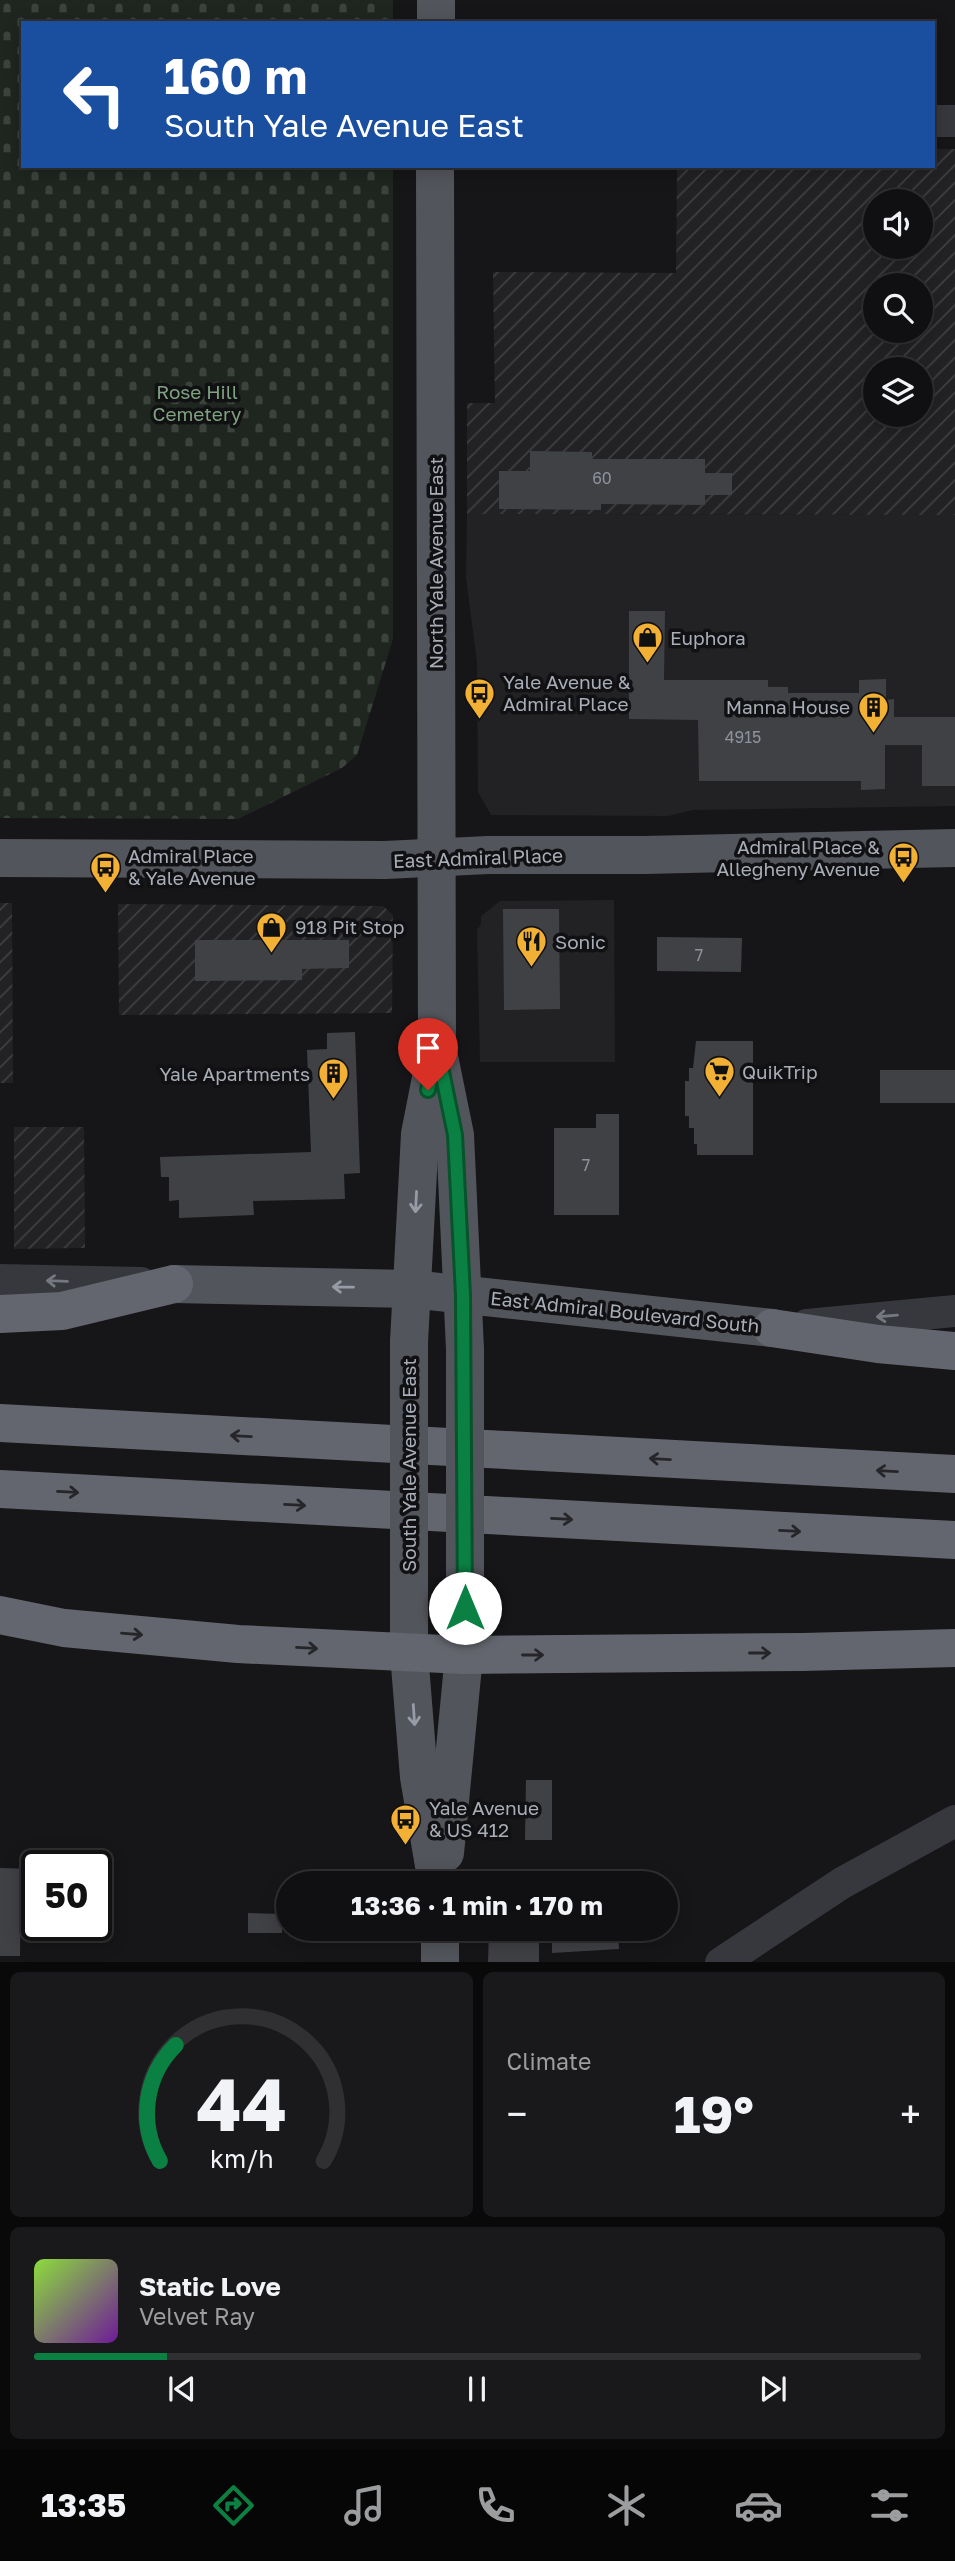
<!DOCTYPE html>
<meta charset="utf-8">
<style>
body{margin:0;font-family:"Golos Text",sans-serif;background:#19191b;color:#f1f3f6;height:100vh;display:flex;flex-direction:column;font-size:26px;white-space:nowrap}
*{box-sizing:border-box;margin:0}
p{font-size:23px;color:#9c9d9f}
.icon{flex:none;width:38px;height:38px;fill:none;stroke:currentColor;stroke-width:2;stroke-linecap:round;stroke-linejoin:round}
.map{position:relative;height:1962px;overflow:hidden}
.drawer{display:flex;flex-direction:column;gap:10px;padding:10px;background:#09090a;flex:1}
.drawer>*{flex:none}
.banner{position:absolute;left:21px;top:21px;width:914px;height:147px;border-radius:0px;box-shadow:0 4px 18px #0003,0 0 0 2px #303032;background:#1a4fa0;color:#fff;overflow:hidden}
.buttons{position:absolute;left:863px;top:189px;display:grid;gap:14px}
.buttons a{display:grid;place-items:center;width:70px;height:70px;border-radius:50%;background:#101012;box-shadow:0 4px 18px #0003,0 0 0 2px #303032;font-size:35px}
.speed{position:absolute;left:21px;top:1850px;display:flex;gap:14px;font-size:35px;font-weight:700;text-align:center}
.speed>*{display:grid;place-content:center;width:91px;height:91px;border-radius:50%;background:#101012;box-shadow:0 4px 18px #0003,0 0 0 2px #303032;line-height:1}
.speed .limit{border:4px solid #111;border-radius:10px;background:#fff;color:#111}
.pin{position:absolute;display:grid;place-items:center;width:60px;height:60px;color:#fff;margin:-72px -30px;border-radius:50% 50% 50% 0;rotate:-45deg;box-shadow:0 0 7px #0007}
.pin .icon{rotate:45deg}
.me{position:absolute;width:77px;margin:-38px;rotate:0deg;stroke-linejoin:round;filter:drop-shadow(0 0 5px #0008)}
.turn{display:flex;align-items:center;gap:24px;height:147px;padding:0 28px;font-size:32px}
.turn .icon{width:91px;height:91px;stroke-width:2.5}
.turn b{display:block;font-size:49px;line-height:60px}
.big{font-size:52px;font-weight:700;line-height:1.1}
.drawer .tile{flex:1;display:flex;flex-direction:column;justify-content:center;gap:10px;min-width:0;padding:0 24px;border-radius:10px;background:#19191b}
.drawer .dial{align-items:center;gap:0}
.dial svg{height:182px;overflow:visible;fill:none;stroke:#303032;stroke-width:7;stroke-linecap:round;text-anchor:middle}
.dial text{fill:#f1f3f6;stroke:none}
.song{display:flex;align-items:center;gap:21px}
.cover{width:84px;height:84px;border-radius:10px;background:linear-gradient(135deg,hsl(90 70% 55%),hsl(280 70% 35%))}
.played{height:7px;border-radius:4px;background:linear-gradient(90deg,#0b8043 15%,#303032 15%)}
.keys{display:flex;justify-content:space-around;direction:ltr}
.heat{display:flex;justify-content:space-between;align-items:center;font-size:38px;direction:ltr}
.drawer .tiles{flex:1;display:grid;gap:10px;grid-template-columns:1fr 1fr}
.tile:last-child{grid-column:span 2}
.trip{position:absolute;left:276px;top:1871px;width:402px;height:70px;border-radius:35px;background:#101012;box-shadow:0 4px 18px #0003,0 0 0 2px #303032;font-weight:700;line-height:70px;text-align:center}
.menu{display:flex;height:112px;justify-content:space-around;align-items:center;background:#060607;color:#9c9d9f}
.menu .icon{width:49px;height:49px}
.menu .on{color:#0b8043}
.menu b{font-size:32px;color:#f1f3f6}
.map>svg:first-child{display:block}
</style>
<div class="map">
<svg width="955" height="1963" viewBox="0 0 955 1963">
<defs>
<pattern id="industrial-furrows" width="10" height="10" patternUnits="userSpaceOnUse" patternTransform="scale(1.75)"><rect width="10" height="10" fill="#222225"/><path d="M-1 1l2-2M0 10L10 0M9 11l2-2" fill="none" stroke="#3f3f43"/></pattern>
<pattern id="cemetery-stones" width="16" height="16" patternUnits="userSpaceOnUse" patternTransform="scale(1.75)"><rect width="16" height="16" fill="#1e261f"/><path d="M2 7V4a2 2 0 0 1 4 0v3zM10 15v-3a2 2 0 0 1 4 0v3z" fill="#3c433d"/></pattern>
</defs>
<rect width="100%" height="100%" fill="#161618"/>
<g fill="#222225">
<polygon points="467,514 955,515 955,806 693,810 669,816 491,815 478,792 477,663 466,577"/>
<polygon points="614,900 615,1062 480,1062 477,930 481,924 481,916 500,901"/>
</g>
<g fill="url(#industrial-furrows)" fill-rule="evenodd">
<path d="M933,149H955V515L467,514V403H495L493,272L676,273L677,166H933ZM875,201H920V247H875ZM875,285H920V331H875ZM875,369H920V415H875Z"/>
<polygon points="0,903 12,903 13,1083 0,1083"/>
<polygon points="118,904 383,906 393,915 392,1013 119,1015"/>
<polygon points="14,1127 84,1127 85,1248 14,1249"/>
</g>
<polygon fill="url(#cemetery-stones)" points="0,0 393,0 393,23 23,23 23,166 393,166 393,639 357,755 342,768 238,819 0,818"/>
<g fill="#404145">
<polygon points="530,451 592,452 592,459 705,459 705,473 732,473 732,495 705,495 705,505 601,504 601,510 499,509 499,471 530,471"/>
<polygon points="629,611 665,611 664,680 768,680 768,687 788,687 788,693 859,693 859,680 886,679 886,700 894,699 894,717 955,717 955,786 922,786 922,745 885,745 885,789 861,790 861,781 699,781 698,720 629,719"/>
<polygon points="503,909 559,909 560,1009 504,1010"/>
<polygon points="657,937 742,938 741,972 657,971"/>
<polygon points="195,940 349,940 349,968 302,969 302,980 195,981"/>
<polygon points="355,1032 360,1173 344,1174 345,1199 253,1201 254,1215 179,1218 179,1200 169,1201 169,1177 161,1177 160,1157 311,1152 307,1050 327,1049 327,1033"/>
<polygon points="696,1041 753,1041 753,1155 697,1155 697,1144 694,1144 694,1128 689,1128 689,1116 685,1116 685,1081 689,1081 689,1068 693,1068"/>
<rect x="880" y="1070" width="75" height="33"/>
<polygon points="596,1114 619,1114 619,1215 554,1215 554,1128 596,1128"/>
<polygon points="526,1780 552,1780 552,1840 525,1840"/>
<polygon points="0,1868 33,1869 33,1892 21,1892 20,1956 0,1956"/>
<polygon points="248,1913 282,1914 282,1933 248,1933"/>
<polygon points="489,1928 513,1928 513,1940 539,1940 539,1963 488,1963"/>
<polygon points="552,1928 618,1928 619,1949 552,1953"/>
</g>
<g fill="none" stroke-linecap="round" stroke-linejoin="round">
<g stroke="#37383d" stroke-width="32">
<polyline points="933,121 955,121"/>
<polyline points="0,1280 141,1283"/>
<polyline points="807,1325 955,1311"/>
<polyline points="721,1963 842,1883 955,1821"/>
</g>
<g stroke="#53555c" stroke-width="38">
<polyline points="436,0 436,23"/>
<polyline points="435,166 437,1047 455,1135 465,1349"/>
<polyline points="0,858 385,860 488,855 644,855 955,848"/>
<polyline points="174,1284 411,1289 772,1328"/>
<polyline points="409,1342 420,1134 434,1063"/>
<polyline points="409,1593 409,1653 419,1777 437,1883"/>
<polyline points="445,1853 464,1655 465,1599"/>
<polyline points="440,1963 440,1928"/>
</g>
<g stroke="#63666e" stroke-width="38">
<polyline points="0,1314 62,1311 174,1284"/>
<polyline points="772,1328 878,1344 955,1351"/>
<polyline points="0,1423 955,1474"/>
<polyline points="0,1489 955,1540"/>
<polyline points="0,1615 64,1628 238,1644 464,1655 802,1652 955,1648"/>
</g>
<g stroke="#53555c" stroke-width="38">
<polyline points="465,1349 465,1599"/>
<polyline points="409,1593 409,1342"/>
</g>
</g>
<defs><path id="oneway-shaft" d="M-6 0H5M1.5-3L5.5 0L1.5 3" fill="none" stroke-width="1.6" stroke-linecap="round" stroke-linejoin="round" transform="scale(1.75)"/></defs>
<g stroke="#979ba6">
<use href="#oneway-shaft" transform="translate(416 1202) rotate(93)"/>
<use href="#oneway-shaft" transform="translate(343 1287) rotate(-179)"/>
<use href="#oneway-shaft" transform="translate(414 1715) rotate(86)"/>
</g>
<g stroke="#757881">
<use href="#oneway-shaft" transform="translate(57 1281) rotate(-178)"/>
<use href="#oneway-shaft" transform="translate(887 1316) rotate(175)"/>
</g>
<g stroke="#26262a">
<use href="#oneway-shaft" transform="translate(241 1436) rotate(-177)"/>
<use href="#oneway-shaft" transform="translate(660 1459) rotate(-177)"/>
<use href="#oneway-shaft" transform="translate(887 1471) rotate(-177)"/>
<use href="#oneway-shaft" transform="translate(68 1492) rotate(3)"/>
<use href="#oneway-shaft" transform="translate(295 1505) rotate(3)"/>
<use href="#oneway-shaft" transform="translate(562 1519) rotate(3)"/>
<use href="#oneway-shaft" transform="translate(790 1531) rotate(3)"/>
<use href="#oneway-shaft" transform="translate(132 1634) rotate(5)"/>
<use href="#oneway-shaft" transform="translate(307 1648) rotate(3)"/>
<use href="#oneway-shaft" transform="translate(760 1653)"/>
<use href="#oneway-shaft" transform="translate(533 1655)"/>
</g>
<g fill="none" stroke-linecap="round" stroke-linejoin="round">
<defs>
<polyline id="route" points="428,1090 437,1047 455,1135 463,1295 465,1608"/>
</defs>
<use href="#route" stroke="#07532c" stroke-width="18"/>
<use href="#route" stroke="#0b8043" stroke-width="12"/>
</g>
<defs>
<symbol id="shop-pin" viewBox="-11 -11 22 30"><path d="M0 17L-7.5 6A9.5 9.5 0 1 1 7.5 6Z" fill="#f2b134" stroke="#111113"/><path d="M-5-2.5h2.3a2.7 3.5 0 0 1 5.4 0H5L5.5 6h-11ZM-1.5-2.5h3a1.5 2.3 0 0 0-3 0Z" fill="#111"/></symbol>
<symbol id="bus-pin" viewBox="-11 -11 22 30"><path d="M0 17L-7.5 6A9.5 9.5 0 1 1 7.5 6Z" fill="#f2b134" stroke="#111113"/><path d="M-5-6H5V4H4V6H2V4H-2V6H-4V4H-5ZM-3.5-4V0h7V-4ZM-3.5 1.2v1.5H-2V1.2ZM2 1.2v1.5H3.5V1.2Z" fill="#111"/></symbol>
<symbol id="building-pin" viewBox="-11 -11 22 30"><path d="M0 17L-7.5 6A9.5 9.5 0 1 1 7.5 6Z" fill="#f2b134" stroke="#111113"/><path d="M-4-6H4V6H1V3H-1V6H-4ZM-2.5-4.3h1.7v1.8h-1.7ZM.8-4.3h1.7v1.8H.8ZM-2.5-1h1.7V.8h-1.7ZM.8-1h1.7V.8H.8Z" fill="#111"/></symbol>
<symbol id="restaurant-pin" viewBox="-11 -11 22 30"><path d="M0 17L-7.5 6A9.5 9.5 0 1 1 7.5 6Z" fill="#f2b134" stroke="#111113"/><path d="M-5-6h1v4h1v-4h1v4h1v-4h1v5L-1.5 .5V6h-2V.5L-5-1ZM5-6V6H3V1.5H1.5Q1.5-4 5-6Z" fill="#111"/></symbol>
<symbol id="supermarket-pin" viewBox="-11 -11 22 30"><path d="M0 17L-7.5 6A9.5 9.5 0 1 1 7.5 6Z" fill="#f2b134" stroke="#111113"/><path d="M-6-5.5h2.5l.6 2H6L4.5 2H-2.5L-4.4-4H-6ZM-1.5 3.2a1.3 1.3 0 1 0 .1 0ZM3 3.2a1.3 1.3 0 1 0 .1 0Z" fill="#111"/></symbol>
</defs>
<g fill-rule="evenodd">
<use href="#shop-pin" x="630" y="620" width="35" height="47"/>
<use href="#bus-pin" x="462" y="676" width="35" height="47"/>
<use href="#building-pin" x="856" y="690" width="35" height="47"/>
<use href="#bus-pin" x="886" y="840" width="35" height="47"/>
<use href="#bus-pin" x="88" y="850" width="35" height="47"/>
<use href="#shop-pin" x="254" y="910" width="35" height="47"/>
<use href="#restaurant-pin" x="514" y="924" width="35" height="47"/>
<use href="#supermarket-pin" x="702" y="1054" width="35" height="47"/>
<use href="#building-pin" x="316" y="1056" width="35" height="47"/>
<use href="#bus-pin" x="388" y="1802" width="35" height="47"/>
</g>
<g text-anchor="middle" stroke-width="7" stroke-linejoin="round" paint-order="stroke">
<g font-size="16" fill="#8e929b">
<text x="602" y="484">60</text>
<text x="743" y="743">4915</text>
<text x="699" y="961">7</text>
<text x="586" y="1171">7</text>
</g>
<g font-size="19" fill="#7fa381" stroke="#111113">
<text x="197" y="399">Rose Hill<tspan x="197" dy="22">Cemetery</tspan></text>
</g>
<g font-size="19" fill="#a8adb8" stroke="#111113">
<text transform="translate(436 563) rotate(-90)" y="7">North Yale Avenue East</text>
<text transform="translate(478 858) rotate(-2)" y="7">East Admiral Place</text>
<text transform="translate(625 1312) rotate(6)" y="7">East Admiral Boulevard South</text>
<text transform="translate(409 1465) rotate(-90)" y="7">South Yale Avenue East</text>
</g>
<g font-size="19" fill="#a8adb8" stroke="#111113" text-anchor="start">
<text x="670" y="645">Euphora</text>
<text x="503" y="689">Yale Avenue &amp;<tspan x="503" dy="22">Admiral Place</tspan></text>
<text x="850" y="714" text-anchor="end">Manna House</text>
<text x="880" y="854" text-anchor="end">Admiral Place &amp;<tspan x="880" dy="22">Allegheny Avenue</tspan></text>
<text x="128" y="863">Admiral Place<tspan x="128" dy="22">&amp; Yale Avenue</tspan></text>
<text x="295" y="934">918 Pit Stop</text>
<text x="555" y="949">Sonic</text>
<text x="742" y="1079">QuikTrip</text>
<text x="310" y="1081" text-anchor="end">Yale Apartments</text>
<text x="429" y="1815">Yale Avenue<tspan x="429" dy="22">&amp; US 412</tspan></text>
</g>
</g>
</svg>
<div class="buttons">
<a><svg class="icon" aria-label="sound" viewBox="0 0 24 24"><path d="M4 9h4l5-4v14l-5-4H4zM17 9q2 3 0 6"/></svg></a>
<a><svg class="icon" aria-label="search" viewBox="0 0 24 24"><circle cx="10" cy="10" r="6"/><path d="M15 15l6 6"/></svg></a>
<a><svg class="icon" aria-label="layers" viewBox="0 0 24 24"><path d="M12 4l9 5-9 5-9-5zM3 14l9 5 9-5"/></svg></a>
</div>
<div class="speed"><div class="limit">50</div></div>
<div class="pin" style="left:428px;top:1090px;background:#d93025"><svg class="icon" aria-label="arrive" viewBox="0 0 24 24"><path d="M6 21V4h12l-3 4 3 4H6"/></svg></div>
<svg class="me" style="left:465px;top:1608px" viewBox="-20 -20 40 40"><circle r="19" fill="#fff"/><path d="M0-13L10 11 0 6-10 11z" fill="#0b8043"/></svg>
<div class="trip">13:36 · 1 min · 170 m</div>
<div class="banner">
<div class="turn"><svg class="icon" aria-label="left" viewBox="0 0 24 24"><path d="M17 20v-9H6M10 6l-5 5 5 5"/></svg><div><b>160 m</b>South Yale Avenue East</div></div>
</div>
</div>
<section class="drawer">
<div class="tiles">
<div class="tile dial"><svg viewBox="0 0 100 80">
<path d="M14 69A42 42 0 1 1 86 69"/>
<path d="M14 69A42 42 0 0 1 21 18" stroke="#0b8043"/>
<text x="50" y="56" font-size="32" font-weight="700">44</text>
<text x="50" y="72" font-size="11">km/h</text>
</svg></div>
<div class="tile"><p>Climate</p>
<div class="heat"><a>−</a><b class="big">19°</b><a>+</a></div>
</div>
<div class="tile">
<div class="song"><i class="cover"></i><div><b>Static Love</b><p>Velvet Ray</p></div></div>
<div class="played"></div>
<div class="keys"><svg class="icon" aria-label="previous" viewBox="0 0 24 24"><path d="M18 5L8 12l10 7zM5 5v14"/></svg><svg class="icon" aria-label="pause" viewBox="0 0 24 24"><path d="M8 5v14M16 5v14"/></svg><svg class="icon" aria-label="next" viewBox="0 0 24 24"><path d="M6 5l10 7-10 7zM19 5v14"/></svg></div>
</div>
</div>
</section>
<nav class="menu">
<b>13:35</b>
<svg class="icon on" aria-label="directions" viewBox="0 0 24 24"><path d="M12 3l9 9-9 9-9-9zM9 14v-3h6M13 9l2 2-2 2"/></svg>
<svg class="icon" aria-label="music" viewBox="0 0 24 24"><path d="M9 18V5l10-2v13"/><circle cx="6" cy="18" r="3"/><circle cx="16" cy="16" r="3"/></svg>
<svg class="icon" aria-label="phone" viewBox="0 0 24 24"><path d="M5 4h4l2 5-3 2q2 4 5 5l2-3 5 2v4C11 20 4 13 5 4z"/></svg>
<svg class="icon" aria-label="climate" viewBox="0 0 24 24"><path d="M12 3v18M4 7l16 10M4 17L20 7"/></svg>
<svg class="icon" aria-label="car" viewBox="0 0 24 24"><path d="M5 17H2v-5l4-1 3-4h7l3 4 3 1v5h-3M9 17h6M6 11h13"/><circle cx="7" cy="17" r="2"/><circle cx="17" cy="17" r="2"/></svg>
<svg class="icon" aria-label="filters" viewBox="0 0 24 24"><path d="M4 7h16M4 17h16"/><circle cx="9" cy="7" r="2"/><circle cx="15" cy="17" r="2"/></svg>
</nav>
